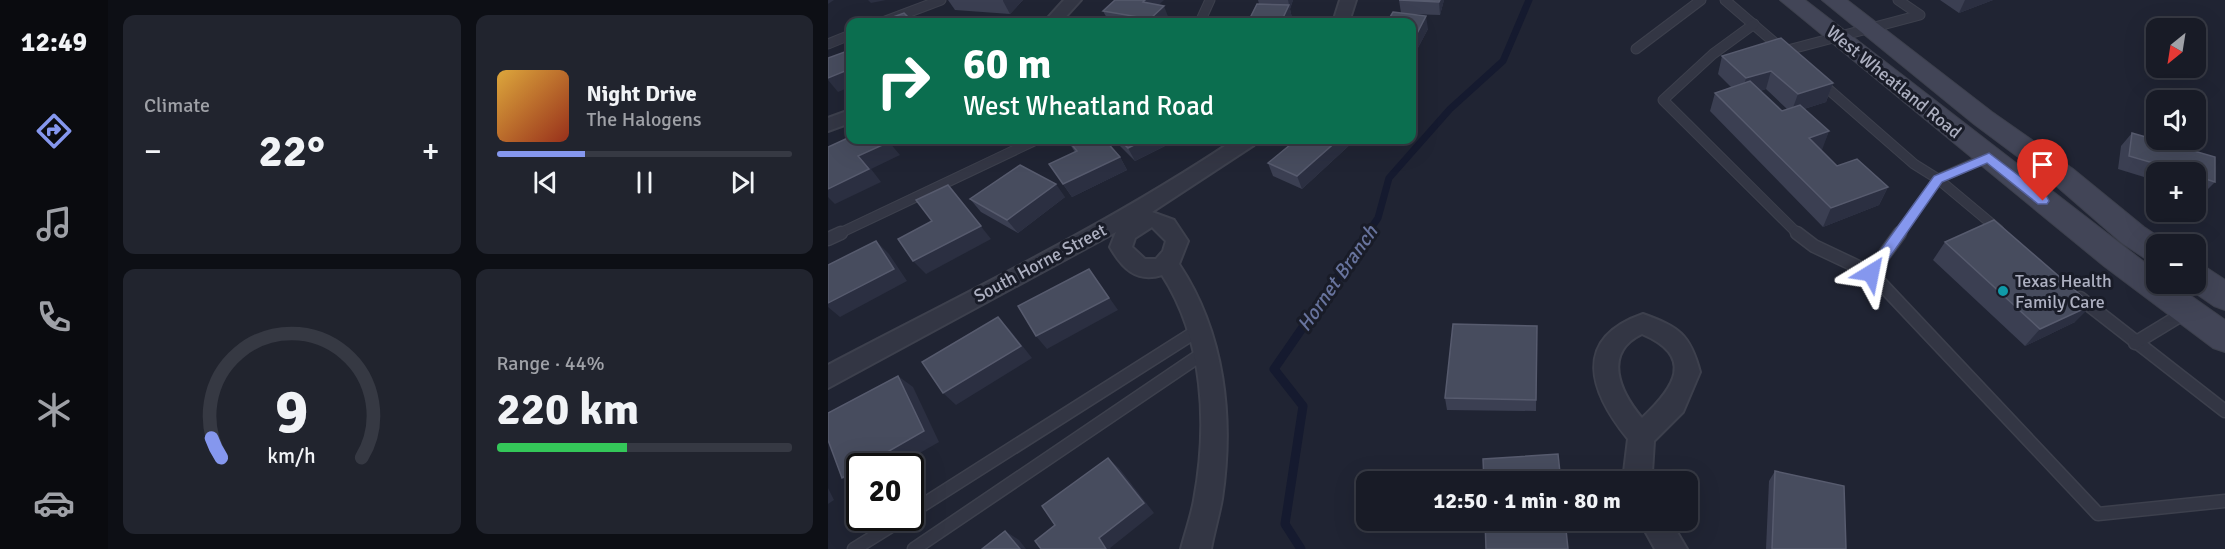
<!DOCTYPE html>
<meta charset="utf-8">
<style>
body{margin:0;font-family:Signika,sans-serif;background:#21242e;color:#f1f3f6;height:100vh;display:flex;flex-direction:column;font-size:22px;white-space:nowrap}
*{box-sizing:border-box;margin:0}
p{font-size:20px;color:#9fa1a7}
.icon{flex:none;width:33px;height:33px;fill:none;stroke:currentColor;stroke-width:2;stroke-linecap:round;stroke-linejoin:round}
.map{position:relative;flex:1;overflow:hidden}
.sheet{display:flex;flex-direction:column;gap:15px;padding:15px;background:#0d0f15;width:720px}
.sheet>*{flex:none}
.banner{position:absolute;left:18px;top:18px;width:570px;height:126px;border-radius:12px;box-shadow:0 6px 24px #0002,0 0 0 2px #363943;background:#0b6e4f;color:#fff;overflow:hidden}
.needle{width:39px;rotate:210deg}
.fabs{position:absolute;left:1318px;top:18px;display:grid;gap:12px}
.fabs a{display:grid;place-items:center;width:60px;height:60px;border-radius:12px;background:#181b26;box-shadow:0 6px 24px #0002,0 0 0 2px #363943;font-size:30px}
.speed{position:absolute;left:18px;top:453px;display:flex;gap:12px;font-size:30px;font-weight:700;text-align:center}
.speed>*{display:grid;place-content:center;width:78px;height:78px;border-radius:50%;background:#181b26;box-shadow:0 6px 24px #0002,0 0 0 2px #363943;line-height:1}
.speed .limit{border:3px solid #111;border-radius:9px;background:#fff;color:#111}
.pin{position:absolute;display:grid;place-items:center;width:51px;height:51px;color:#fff;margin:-62px -26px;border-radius:50% 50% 50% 0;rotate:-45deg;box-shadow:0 0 6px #0007}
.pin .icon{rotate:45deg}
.me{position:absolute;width:66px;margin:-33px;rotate:35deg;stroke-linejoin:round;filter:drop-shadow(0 0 4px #0008)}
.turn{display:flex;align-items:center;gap:21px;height:126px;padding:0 18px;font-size:27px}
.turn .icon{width:78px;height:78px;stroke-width:2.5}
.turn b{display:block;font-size:42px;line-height:51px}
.big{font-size:45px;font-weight:800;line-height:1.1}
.sheet .widget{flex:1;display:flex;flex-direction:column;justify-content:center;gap:9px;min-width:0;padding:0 21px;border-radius:12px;background:#21242e}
.sheet .dial{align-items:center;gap:0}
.dial svg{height:156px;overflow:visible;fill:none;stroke:#363943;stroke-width:7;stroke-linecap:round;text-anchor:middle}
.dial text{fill:#f1f3f6;stroke:none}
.song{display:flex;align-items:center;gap:18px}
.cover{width:72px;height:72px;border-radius:9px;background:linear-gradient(135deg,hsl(40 70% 55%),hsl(10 70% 35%))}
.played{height:6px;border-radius:3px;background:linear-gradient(90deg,#8597ee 30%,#363943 30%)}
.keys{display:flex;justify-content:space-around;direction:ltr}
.heat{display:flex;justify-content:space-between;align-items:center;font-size:33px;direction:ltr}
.charge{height:9px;border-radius:4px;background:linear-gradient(90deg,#34c759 44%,#363943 0)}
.sheet .tiles{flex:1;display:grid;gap:15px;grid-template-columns:repeat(2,1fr)}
.trip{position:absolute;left:528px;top:471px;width:342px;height:60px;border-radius:12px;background:#181b26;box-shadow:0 6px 24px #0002,0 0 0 2px #363943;font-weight:800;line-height:60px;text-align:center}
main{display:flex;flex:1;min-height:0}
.menu{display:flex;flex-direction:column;width:108px;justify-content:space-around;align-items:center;background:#0a0b0f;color:#9fa1a7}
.menu .icon{width:42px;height:42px}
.menu .selected{color:#8597ee}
.menu b{font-size:27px;color:#f1f3f6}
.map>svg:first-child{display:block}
</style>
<main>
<nav class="menu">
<b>12:49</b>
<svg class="icon selected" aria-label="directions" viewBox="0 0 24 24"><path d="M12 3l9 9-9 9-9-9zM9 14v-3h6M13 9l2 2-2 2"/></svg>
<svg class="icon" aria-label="music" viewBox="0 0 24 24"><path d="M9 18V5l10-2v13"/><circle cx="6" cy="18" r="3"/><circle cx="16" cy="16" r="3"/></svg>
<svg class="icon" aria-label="phone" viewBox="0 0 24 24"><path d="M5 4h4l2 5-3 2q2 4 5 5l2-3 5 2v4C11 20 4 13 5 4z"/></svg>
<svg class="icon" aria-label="climate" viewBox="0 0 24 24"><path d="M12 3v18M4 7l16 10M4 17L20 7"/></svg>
<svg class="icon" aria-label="car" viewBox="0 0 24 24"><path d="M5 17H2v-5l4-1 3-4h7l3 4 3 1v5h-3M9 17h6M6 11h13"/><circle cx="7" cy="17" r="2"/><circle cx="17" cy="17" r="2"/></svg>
</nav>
<section class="sheet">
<div class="tiles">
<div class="widget"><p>Climate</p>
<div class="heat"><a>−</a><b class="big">22°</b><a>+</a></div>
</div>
<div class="widget">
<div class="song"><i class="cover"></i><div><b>Night Drive</b><p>The Halogens</p></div></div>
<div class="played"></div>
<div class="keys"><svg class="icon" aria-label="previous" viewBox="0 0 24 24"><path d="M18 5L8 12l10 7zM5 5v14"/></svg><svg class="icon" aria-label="pause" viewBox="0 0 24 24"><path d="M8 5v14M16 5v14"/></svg><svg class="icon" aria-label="next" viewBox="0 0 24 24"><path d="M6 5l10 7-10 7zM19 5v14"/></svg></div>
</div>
<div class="widget dial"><svg viewBox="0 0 100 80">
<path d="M14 69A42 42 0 1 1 86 69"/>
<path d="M14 69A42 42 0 0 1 9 59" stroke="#8597ee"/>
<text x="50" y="56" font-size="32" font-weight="700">9</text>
<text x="50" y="72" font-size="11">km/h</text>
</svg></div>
<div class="widget"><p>Range · 44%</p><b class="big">220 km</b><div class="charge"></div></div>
</div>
</section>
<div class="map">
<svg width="1397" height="549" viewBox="0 0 1397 549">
<rect width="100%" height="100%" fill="#202433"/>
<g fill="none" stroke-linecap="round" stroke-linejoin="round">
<polyline stroke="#151a2f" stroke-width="7" points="539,234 550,218 561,178 622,109 675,61 701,0"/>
<polyline stroke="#151a2f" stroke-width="9" points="473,549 457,524 475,406 446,369 540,233"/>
<defs>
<g id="service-far1">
<polyline points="897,0 954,49"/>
<polyline points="55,22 113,0"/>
<polyline points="372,22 382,0"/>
<polyline points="926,24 885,54 835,100 970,234"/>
<polyline points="0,44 22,35"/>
<polyline points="808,49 873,0"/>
<polyline points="959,53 956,51 1092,15 1070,0"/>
<polyline points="991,81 1086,164 1110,179 1171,230"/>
<polyline points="10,234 208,140"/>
<polyline points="1071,234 1110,179 1160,157"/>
</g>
<g id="service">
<polyline points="969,233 986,246 1043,273"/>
<polyline points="1072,233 1043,273 1270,514 1397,501"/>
<polyline points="0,239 13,233"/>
<polyline points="1252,298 1397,411"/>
<polyline points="1307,343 1358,312"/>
<polyline points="82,513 372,329"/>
<polyline points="26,549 76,518"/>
<polyline points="86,549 377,352"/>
</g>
<g id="minor">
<polygon points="236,0 253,0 233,22 216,22"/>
<polygon points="512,0 528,0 521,22 505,22"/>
<polygon points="22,110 22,123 0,131 0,118"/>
<path d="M406,140H429L426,145L324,212L346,220L360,241L351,264C397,333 406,418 394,499C391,516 386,532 383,549H353C357,533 363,517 366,500C380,425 376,340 334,275C308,283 294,268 282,247L288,232L0,388V365C137,293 278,226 406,140ZM324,227L338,241L335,251L328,259H317L304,247L307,238Z"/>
<path d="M815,314C851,327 862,334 872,372L855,412L826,441L824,472L826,482H798L796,472L800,439C762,392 743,339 815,314ZM814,334C868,357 846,388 814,418C792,392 774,353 814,334Z"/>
<polygon points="811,520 842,520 859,549 827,549"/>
</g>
<g id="secondary">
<polygon points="952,0 977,0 1329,272 1329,284 1346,284 1397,320 1397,352 1385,348 1276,266"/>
<polygon points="994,0 1019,0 1164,112 1245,169 1316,227 1340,243 1341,244 1329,244 1329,263 1318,259 1294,243 1225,183 1146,124"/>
<polygon points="1368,265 1379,268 1397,280 1397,310 1386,306 1357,286 1356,284 1368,284"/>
</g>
</defs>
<use href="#service-far1" stroke="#3d404d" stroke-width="11"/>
<use href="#service" stroke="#3d404d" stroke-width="15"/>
<use href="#minor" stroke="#3d404d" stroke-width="4"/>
<use href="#secondary" stroke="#3d404d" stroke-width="2"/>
<use href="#service-far1" stroke="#333644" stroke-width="9"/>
<use href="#service" stroke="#333644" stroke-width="12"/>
<use href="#minor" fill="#333644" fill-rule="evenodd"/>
<use href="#secondary" fill="#424557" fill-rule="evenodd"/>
</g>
<g fill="#3b3f52" fill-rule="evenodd">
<polygon points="120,0 195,0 182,14 127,10"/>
<polygon points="430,0 465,0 462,9 464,18 431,4"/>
<polygon points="571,0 616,0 612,15 582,14 600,29 585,57 584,57 584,22 573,13"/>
<polygon points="1112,0 1165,0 1131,13"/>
<polygon points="331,5 341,19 338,22 281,22 275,11"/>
<path d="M894,56L1005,83L998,102L976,109L1001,131L993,150L1009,166L1060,187L1051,205L995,227L882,111L887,93L903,87L890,74ZM938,89L959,109L954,111L932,91Z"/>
<polygon points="1304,133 1387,182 1374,195 1368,193 1368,172 1329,172 1329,181 1290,169 1293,146"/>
<polygon points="239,140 292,157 299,170 244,197 221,164 247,152"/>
<polygon points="286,140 349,140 307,161"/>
<polygon points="468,140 527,140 474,189 445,176 440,163"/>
<polygon points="237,197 190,233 153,212 142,199"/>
<polygon points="1117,242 1247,322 1197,346 1105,260"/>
<polygon points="709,326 708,411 619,410 617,398"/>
<polygon points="947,471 1018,549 938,549 941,481"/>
</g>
<g fill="#2b2f41">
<polygon points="0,0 6,0 0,4"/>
<polygon points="40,0 58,0 43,3"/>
<polygon points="175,0 195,0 182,14 175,1"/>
<polygon points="317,0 336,0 320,15 315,2"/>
<polygon points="460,0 465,0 462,9"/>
<polygon points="612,0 616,0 612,15 611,2"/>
<polygon points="1137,0 1165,0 1131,13"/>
<polygon points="461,5 464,18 462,22 453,22"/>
<polygon points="336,6 341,19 338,22 323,22 322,19"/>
<polygon points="598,16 600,29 585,57 584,43"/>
<polygon points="587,61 588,74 584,82 584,65"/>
<polygon points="22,69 22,87 10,92 0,80 0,78"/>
<polygon points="943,71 938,89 913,97 918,78"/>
<polygon points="1005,83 998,102 963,113 970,94"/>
<polygon points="1001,131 994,150 974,157 981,138"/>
<polygon points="89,140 110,140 95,146"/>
<polygon points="316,140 349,140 307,161 300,148"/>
<polygon points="510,140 527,140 474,189 469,176"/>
<polygon points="61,142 72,155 43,169 53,182 7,204 0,197 0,189 30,156"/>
<polygon points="292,157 299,170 244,197 235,184"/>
<polygon points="228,184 237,197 190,233 179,220"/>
<polygon points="120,185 163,239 98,274 85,261"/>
<polygon points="1060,187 1051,205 995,227 1003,208"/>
<polygon points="48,241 61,254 79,281 12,317 0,307 0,303"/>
<polygon points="261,269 290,310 219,349 208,336"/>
<polygon points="1264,305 1247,322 1197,346 1212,329"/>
<polygon points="170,317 181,329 204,358 128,405 115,393"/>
<polygon points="70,376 85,387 111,442 69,466 35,466"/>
<polygon points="280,458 291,468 326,513 282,548 283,549 278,549 271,538"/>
<polygon points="32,468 31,489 14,478"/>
<polygon points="0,488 6,500 0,504"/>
<polygon points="177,531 191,540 198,549 192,549"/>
</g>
<g fill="#474c5e" stroke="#575b6e" stroke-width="1.5">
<polygon points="287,0 317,0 315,2 336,6 322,19 275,11"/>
<polygon points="571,0 612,0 611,2"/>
<polygon points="429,4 461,5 453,22 420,22"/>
<polygon points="565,12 598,16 584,43 584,22 559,22"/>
<polygon points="76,13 85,22 51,22"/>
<polygon points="262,20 267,22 258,22"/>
<polygon points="953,38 1005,83 970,94 943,71 918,78 894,56"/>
<polygon points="22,50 22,69 0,78 0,58"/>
<polygon points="922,81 954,111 972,105 1001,131 981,138 1009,166 1029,159 1060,187 1003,208 887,93"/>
<polygon points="1304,133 1387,157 1387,182 1368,176 1368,172 1356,172 1301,156"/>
<polygon points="22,137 22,140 59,140 61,142 30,156 41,169 0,189 0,147"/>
<polygon points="240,140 277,140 292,157 235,184 221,164 249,151"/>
<polygon points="292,140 316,140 300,148"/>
<polygon points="468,140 510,140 469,176 440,163"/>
<polygon points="192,165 228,184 179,220 142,199"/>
<polygon points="120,185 153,226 85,261 70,239 104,221 88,200"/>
<polygon points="1166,220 1264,305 1212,329 1117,242"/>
<polygon points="48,241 66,269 0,303 0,265"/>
<polygon points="261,269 281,298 208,336 190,306"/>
<polygon points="170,317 193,346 115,393 94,362"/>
<polygon points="625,324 709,326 708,400 617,398"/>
<polygon points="70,376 96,431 35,466 32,466 32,468 14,478 0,440 0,413"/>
<polygon points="730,454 733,482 656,482 655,459"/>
<polygon points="280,458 316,503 271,538 278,549 213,549 207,541 227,525 214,506"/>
<polygon points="947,471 1016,486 1018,549 944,549"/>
<polygon points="657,520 737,520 740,549 658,549"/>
<polygon points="177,531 192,549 154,549"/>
</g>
<polygon fill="#8597ee" stroke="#56629b" stroke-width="1.5" points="1161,153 1219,197 1221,201 1219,204 1210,204 1159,163 1114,182 1048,277 1039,277 1037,273 1039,269 1106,176"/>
<circle fill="#0f9aa8" stroke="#191c28" stroke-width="2" cx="1175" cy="291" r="6"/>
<g text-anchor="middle" stroke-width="6" stroke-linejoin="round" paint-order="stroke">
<g font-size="18" fill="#adb0c1" stroke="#191c28">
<text transform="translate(1066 82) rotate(39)" y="6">West Wheatland Road</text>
<text transform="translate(212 263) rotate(-28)" y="6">South Horne Street</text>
</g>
<g font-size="18" fill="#adb0c1" stroke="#191c28" text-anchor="start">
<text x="1187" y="287">Texas Health<tspan x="1187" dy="21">Family Care</tspan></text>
</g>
<g font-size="20" font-style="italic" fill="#68749e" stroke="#191c28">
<text transform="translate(509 278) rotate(-55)" y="7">Hornet Branch</text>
</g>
</g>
</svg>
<div class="fabs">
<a><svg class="needle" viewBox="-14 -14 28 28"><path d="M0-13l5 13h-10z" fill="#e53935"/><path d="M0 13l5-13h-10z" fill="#9fa1a7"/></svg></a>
<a><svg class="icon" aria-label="sound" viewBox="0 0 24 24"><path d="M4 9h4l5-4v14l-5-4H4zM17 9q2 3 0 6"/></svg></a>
<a>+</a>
<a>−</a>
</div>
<div class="speed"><div class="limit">20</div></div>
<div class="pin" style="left:1215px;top:201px;background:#d93025"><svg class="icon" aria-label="arrive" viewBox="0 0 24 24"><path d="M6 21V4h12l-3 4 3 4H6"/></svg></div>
<svg class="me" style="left:1043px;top:273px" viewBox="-20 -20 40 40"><path d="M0-17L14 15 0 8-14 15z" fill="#8597ee" stroke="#fff" stroke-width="4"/></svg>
<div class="trip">12:50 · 1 min · 80 m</div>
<div class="banner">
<div class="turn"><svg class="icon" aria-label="right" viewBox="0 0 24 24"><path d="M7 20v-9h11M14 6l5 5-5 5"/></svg><div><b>60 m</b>West Wheatland Road</div></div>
</div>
</div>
</main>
